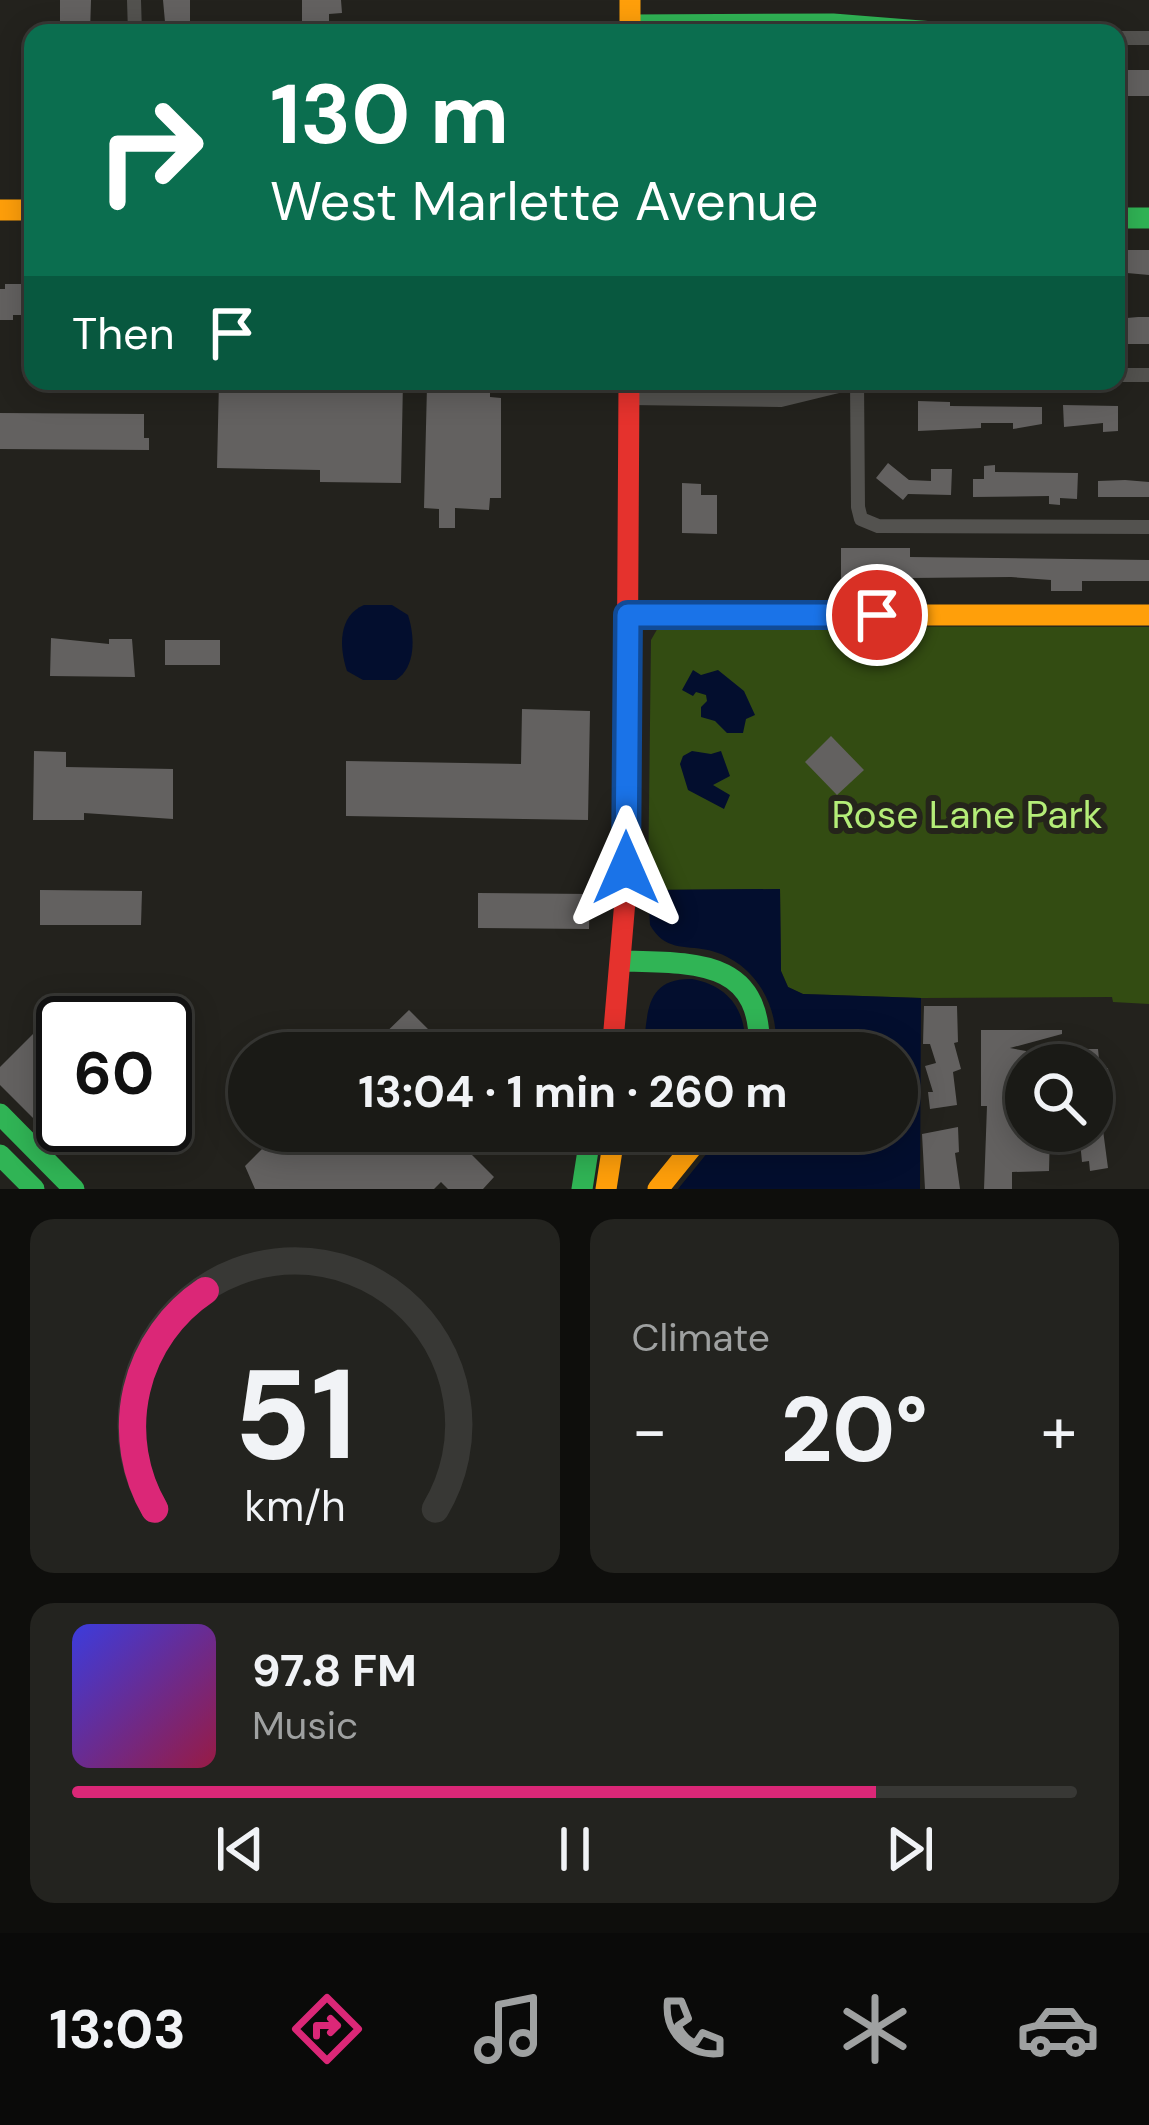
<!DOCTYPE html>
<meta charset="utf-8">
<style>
body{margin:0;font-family:"DM Sans",sans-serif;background:#23231f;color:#f1f3f6;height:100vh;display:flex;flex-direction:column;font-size:45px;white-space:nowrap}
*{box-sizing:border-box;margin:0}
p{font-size:39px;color:#9fa1a1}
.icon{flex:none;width:66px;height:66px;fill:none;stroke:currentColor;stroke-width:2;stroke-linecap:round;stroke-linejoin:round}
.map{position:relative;height:1189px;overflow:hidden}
.drawer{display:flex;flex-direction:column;gap:30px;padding:30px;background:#0e0e0c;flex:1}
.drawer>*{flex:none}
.banner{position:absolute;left:24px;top:24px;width:1101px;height:366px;border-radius:24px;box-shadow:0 6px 30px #0003,0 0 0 3px #383835;background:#0b6e4f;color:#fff;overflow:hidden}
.fabs{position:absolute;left:1005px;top:1044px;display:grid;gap:24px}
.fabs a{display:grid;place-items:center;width:108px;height:108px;border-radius:50%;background:#1a1a16;box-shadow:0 6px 30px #0003,0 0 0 3px #383835;font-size:60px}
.speed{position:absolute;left:36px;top:996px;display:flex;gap:24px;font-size:60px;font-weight:700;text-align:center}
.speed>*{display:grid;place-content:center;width:156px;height:156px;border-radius:50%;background:#1a1a16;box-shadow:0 6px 30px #0003,0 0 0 3px #383835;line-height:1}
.speed .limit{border:6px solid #111;border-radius:18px;background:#fff;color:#111}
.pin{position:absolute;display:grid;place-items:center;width:102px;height:102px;color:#fff;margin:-51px;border:6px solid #fff;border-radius:50%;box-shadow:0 3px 12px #0007}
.me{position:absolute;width:132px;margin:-66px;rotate:0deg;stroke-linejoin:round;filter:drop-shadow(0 0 9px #0008)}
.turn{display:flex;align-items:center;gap:42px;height:252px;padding:0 48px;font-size:54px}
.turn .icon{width:156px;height:156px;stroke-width:2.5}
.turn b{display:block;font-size:84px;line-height:102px}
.then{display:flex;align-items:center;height:114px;padding:0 48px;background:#0003;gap:24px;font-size:45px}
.big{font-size:90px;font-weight:700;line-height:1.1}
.drawer .widget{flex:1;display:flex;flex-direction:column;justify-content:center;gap:18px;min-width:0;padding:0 42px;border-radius:24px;background:#23231f}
.drawer .dial{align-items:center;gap:0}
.dial svg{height:312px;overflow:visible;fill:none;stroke:#383835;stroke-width:7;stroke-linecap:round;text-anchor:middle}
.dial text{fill:#f1f3f6;stroke:none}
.song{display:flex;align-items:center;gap:36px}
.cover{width:144px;height:144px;border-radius:18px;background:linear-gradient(135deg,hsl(240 70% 55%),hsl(340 70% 35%))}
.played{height:12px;border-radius:6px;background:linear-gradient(90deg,#db2777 80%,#383835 80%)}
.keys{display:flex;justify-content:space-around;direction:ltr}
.heat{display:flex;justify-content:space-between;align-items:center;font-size:66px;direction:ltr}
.drawer .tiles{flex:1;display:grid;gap:30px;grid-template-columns:1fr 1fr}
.widget:last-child{grid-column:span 2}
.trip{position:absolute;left:228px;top:1032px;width:690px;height:120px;border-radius:60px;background:#1a1a16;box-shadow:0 6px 30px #0003,0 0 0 3px #383835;font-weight:700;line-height:120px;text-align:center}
.menu{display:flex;height:192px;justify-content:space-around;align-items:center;background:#0a0a09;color:#9fa1a1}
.menu .icon{width:84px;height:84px}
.menu .selected{color:#db2777}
.menu b{font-size:54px;color:#f1f3f6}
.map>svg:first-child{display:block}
</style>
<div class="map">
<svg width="1149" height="1189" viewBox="0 0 1149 1189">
<rect width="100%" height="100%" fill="#23221d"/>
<polygon fill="#334c12" points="659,626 1149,627 1149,1004 1113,1002 1112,997 921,998 803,994 788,987 781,971 780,889 648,890 651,640"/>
<g fill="#030e2e">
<path d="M364,605H392L408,615C415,637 416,667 396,680H363L347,671C339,647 338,616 364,605Z"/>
<polygon points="693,670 701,675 718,670 744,691 755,715 746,719 743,733 727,733 715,721 701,717 701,707 707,701 706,695 696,692 693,696 682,690"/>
<polygon points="692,751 711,754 721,751 730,776 713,785 730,795 724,809 688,790 680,764 683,756"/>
<path d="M780,889L781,971L788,987L803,994L921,998L920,1189H678L725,1131H897V1053H775C781,1007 755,961 708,950C683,945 665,951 650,925L648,890Z"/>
<path d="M692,979C731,986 749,1014 744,1053H643C648,1016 643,978 692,979Z"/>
</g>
<g fill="#636160">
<polygon points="60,0 91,0 90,33 60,33"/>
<polygon points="163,0 190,0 190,23 198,23 198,33 166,33"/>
<polygon points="302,0 341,0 342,13 329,14 329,26 302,26"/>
<polygon points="1116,70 1149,70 1149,96 1128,96 1127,86 1116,86"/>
<polygon points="1116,250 1149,250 1149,275 1116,272"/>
<polygon points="5,284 22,284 22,315 13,315 13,320 0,320 0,289 5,289"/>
<polygon points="1138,317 1149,317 1149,344 1116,344 1116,319"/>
<polygon points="219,381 403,381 401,483 320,482 320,470 217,468"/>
<polygon points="427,386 490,387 490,397 501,398 501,498 490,498 489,510 455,508 455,528 439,528 439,509 424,508"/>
<polygon points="918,401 950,402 950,406 1042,407 1042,424 1013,429 1013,423 981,423 981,428 918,431"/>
<polygon points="1063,405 1118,406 1118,431 1103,432 1103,423 1064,427"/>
<polygon points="0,413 144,414 144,438 149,438 149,450 0,449"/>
<polygon points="888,463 909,480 931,481 931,469 952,469 951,495 908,494 903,500 876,478"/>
<polygon points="995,465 995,472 1078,473 1077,499 1060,498 1060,505 1049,504 1049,496 973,497 973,479 984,479 984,466"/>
<polygon points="1125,480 1149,482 1149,497 1098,497 1098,481"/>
<polygon points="682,483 701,484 701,495 717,495 717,534 682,533"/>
<polygon points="841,548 910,548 910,557 1149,560 1149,581 1082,581 1082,591 1051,591 1051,580 1011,577 910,578 910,586 880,586 880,578 841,578"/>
<polygon points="51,638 109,644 109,639 132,639 135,677 50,676"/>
<rect x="165" y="640" width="55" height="25"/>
<polygon points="522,709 590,711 588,820 346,816 346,761 521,764"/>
<polygon points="831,736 864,770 837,795 805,762"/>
<polygon points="34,751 66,752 66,767 173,769 173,819 84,813 84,820 33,820"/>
<polygon points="40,890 142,891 141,925 40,925"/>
<polygon points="478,893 590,894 589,929 478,928"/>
<polygon points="924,1006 957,1006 958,1042 954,1043 961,1069 953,1072 957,1105 930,1109 928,1092 933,1092 925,1066 936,1063 930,1044 923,1044"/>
<polygon points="409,1010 430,1031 413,1047 419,1053 377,1053 371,1047"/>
<polygon points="981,1030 1062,1030 1062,1034 1010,1048 1026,1051 1026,1131 1050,1131 1049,1171 1012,1172 1012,1189 984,1189 987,1106 981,1106"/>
<polygon points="33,1034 53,1055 63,1045 63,1094 36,1121 0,1085 0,1067"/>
<polygon points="1080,1049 1098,1049 1100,1069 1108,1068 1109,1081 1102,1082 1110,1114 1101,1115 1108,1168 1090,1171 1089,1161 1082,1162 1079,1131 1092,1131 1092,1065 1080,1065"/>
<polygon points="958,1127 959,1152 955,1153 960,1189 925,1189 922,1134"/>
<polygon points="280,1131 480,1131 487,1137 470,1153 494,1177 483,1189 448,1189 441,1182 434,1189 255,1189 245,1166"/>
</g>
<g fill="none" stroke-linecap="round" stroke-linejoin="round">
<g stroke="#53524f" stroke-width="14">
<polyline points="134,0 135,33"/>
<polyline points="1116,38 1149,38"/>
<polyline points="1116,375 1149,375"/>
<polyline points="857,381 858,507 861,519 878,526 1149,527"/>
<polyline points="629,398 781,400 859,381"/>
</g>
<g stroke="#30b455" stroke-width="21">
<polyline points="630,25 833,24 946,33"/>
<polyline points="1116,218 1149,218"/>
<path d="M622,961C696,963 764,959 759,1053"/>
<polyline points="0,1114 74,1189"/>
<polyline points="0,1155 34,1189"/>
<polyline points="582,1189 591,1131"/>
</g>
<g stroke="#ff9f0a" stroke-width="21">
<polyline points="630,0 630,33"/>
<polyline points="0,210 33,210"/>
<polyline points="628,615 1149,615"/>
<polyline points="606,1189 615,1131"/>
<polyline points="658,1189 705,1131"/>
</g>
<polyline stroke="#e5322d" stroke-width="21" points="612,1053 626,889 629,381"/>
</g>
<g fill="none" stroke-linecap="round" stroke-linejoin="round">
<defs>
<polyline id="route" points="626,868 628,615 877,615"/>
</defs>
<use href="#route" stroke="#114b97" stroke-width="30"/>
<use href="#route" stroke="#1a73e8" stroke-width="21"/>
</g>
<g text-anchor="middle" stroke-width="12" stroke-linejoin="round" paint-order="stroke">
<g font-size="39" fill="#b4ed78" stroke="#25241b">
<text x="967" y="828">Rose Lane Park</text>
</g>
</g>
</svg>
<div class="fabs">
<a><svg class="icon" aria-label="search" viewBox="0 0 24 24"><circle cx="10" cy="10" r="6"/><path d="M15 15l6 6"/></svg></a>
</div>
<div class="speed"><div class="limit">60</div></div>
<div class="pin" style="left:877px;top:615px;background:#d93025"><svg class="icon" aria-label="arrive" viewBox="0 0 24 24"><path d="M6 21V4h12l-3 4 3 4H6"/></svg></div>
<svg class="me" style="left:626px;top:868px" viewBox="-20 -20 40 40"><path d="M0-17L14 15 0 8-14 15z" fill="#1a73e8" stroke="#fff" stroke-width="4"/></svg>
<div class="trip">13:04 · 1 min · 260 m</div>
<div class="banner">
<div class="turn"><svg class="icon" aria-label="right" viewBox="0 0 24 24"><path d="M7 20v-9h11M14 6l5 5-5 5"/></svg><div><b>130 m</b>West Marlette Avenue</div></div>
<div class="then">Then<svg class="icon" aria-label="arrive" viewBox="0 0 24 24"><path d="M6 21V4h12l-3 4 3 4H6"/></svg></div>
</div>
</div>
<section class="drawer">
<div class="tiles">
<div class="widget dial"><svg viewBox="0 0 100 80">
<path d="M14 69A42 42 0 1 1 86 69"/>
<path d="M14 69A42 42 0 0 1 27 13" stroke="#db2777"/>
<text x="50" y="56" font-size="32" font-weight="700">51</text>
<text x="50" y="72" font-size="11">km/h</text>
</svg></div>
<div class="widget"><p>Climate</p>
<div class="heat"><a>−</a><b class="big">20°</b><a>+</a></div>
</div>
<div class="widget">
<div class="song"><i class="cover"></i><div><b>97.8 FM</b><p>Music</p></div></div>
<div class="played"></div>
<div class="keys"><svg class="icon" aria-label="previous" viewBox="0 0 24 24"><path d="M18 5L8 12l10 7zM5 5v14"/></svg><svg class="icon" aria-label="pause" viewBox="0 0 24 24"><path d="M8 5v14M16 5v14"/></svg><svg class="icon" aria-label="next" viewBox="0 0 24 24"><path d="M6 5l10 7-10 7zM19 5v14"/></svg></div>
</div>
</div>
</section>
<nav class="menu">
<b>13:03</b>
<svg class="icon selected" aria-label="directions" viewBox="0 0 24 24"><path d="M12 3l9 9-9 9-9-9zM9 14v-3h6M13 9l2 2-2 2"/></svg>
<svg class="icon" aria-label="music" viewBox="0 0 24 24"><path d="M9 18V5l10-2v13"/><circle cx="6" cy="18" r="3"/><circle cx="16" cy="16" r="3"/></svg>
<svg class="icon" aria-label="phone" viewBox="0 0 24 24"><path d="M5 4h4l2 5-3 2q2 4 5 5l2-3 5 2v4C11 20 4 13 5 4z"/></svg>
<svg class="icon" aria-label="climate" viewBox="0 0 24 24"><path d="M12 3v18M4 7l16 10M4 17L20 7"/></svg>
<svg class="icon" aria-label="car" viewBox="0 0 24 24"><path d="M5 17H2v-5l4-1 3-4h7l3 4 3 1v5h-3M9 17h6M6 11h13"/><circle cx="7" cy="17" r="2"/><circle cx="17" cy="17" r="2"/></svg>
</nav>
